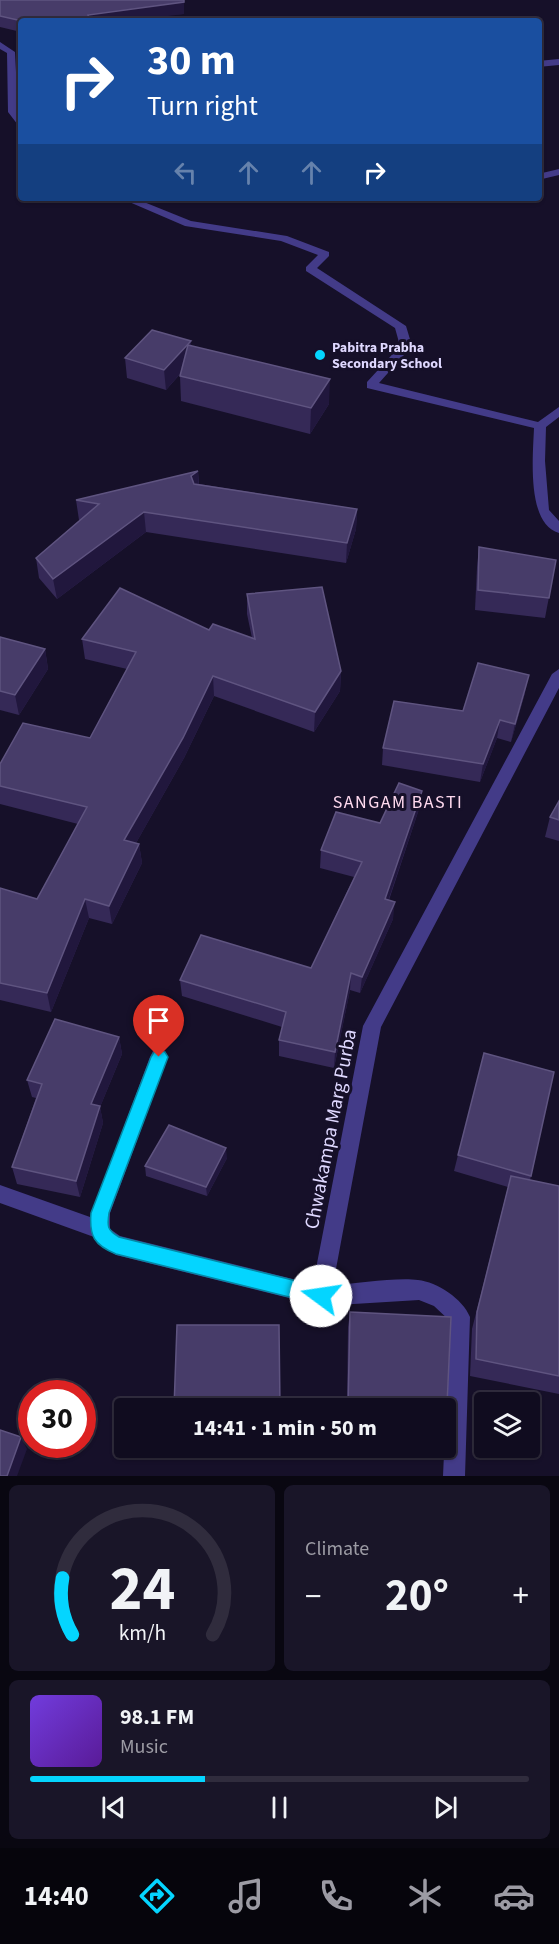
<!DOCTYPE html>
<meta charset="utf-8">
<style>
body{margin:0;font-family:"Source Sans 3",sans-serif;background:#191528;color:#f1f3f6;height:100vh;display:flex;flex-direction:column;font-size:22px;white-space:nowrap}
*{box-sizing:border-box;margin:0}
p{font-size:20px;color:#9c9ba4}
.icon{flex:none;width:33px;height:33px;fill:none;stroke:currentColor;stroke-width:2;stroke-linecap:round;stroke-linejoin:round}
.map{position:relative;height:1476px;overflow:hidden}
.side{display:flex;flex-direction:column;gap:9px;padding:9px;background:#090711;flex:1}
.side>*{flex:none}
.banner{position:absolute;left:18px;top:18px;width:524px;height:183px;border-radius:6px;box-shadow:0 2px 4px #0004,0 0 0 2px #302c3d;background:#1a4fa0;color:#fff;overflow:hidden}
.fabs{position:absolute;left:474px;top:1392px;display:grid;gap:12px}
.fabs a{display:grid;place-items:center;width:66px;height:66px;border-radius:6px;background:#100c1f;box-shadow:0 2px 4px #0004,0 0 0 2px #302c3d;font-size:30px}
.speed{position:absolute;left:18px;top:1380px;display:flex;gap:12px;font-size:30px;font-weight:700;text-align:center}
.speed>*{display:grid;place-content:center;width:78px;height:78px;border-radius:50%;background:#100c1f;box-shadow:0 2px 4px #0004,0 0 0 2px #302c3d;line-height:1}
.speed .limit{border:9px solid #d22;background:#fff;color:#111}
.pin{position:absolute;display:grid;place-items:center;width:51px;height:51px;color:#fff;margin:-62px -26px;border-radius:50% 50% 50% 0;rotate:-45deg;box-shadow:0 0 6px #0007}
.pin .icon{rotate:45deg}
.me{position:absolute;width:66px;margin:-33px;rotate:284deg;stroke-linejoin:round;filter:drop-shadow(0 0 4px #0008)}
.turn{display:flex;align-items:center;gap:21px;height:126px;padding:0 30px;font-size:27px}
.turn .icon{width:78px;height:78px;stroke-width:2.5}
.turn b{display:block;font-size:42px;line-height:51px}
.lanes{display:flex;align-items:center;height:57px;padding:0 30px;background:#0003;justify-content:center;gap:30px;direction:ltr}
.lanes .off{opacity:.35}
.big{font-size:45px;font-weight:700;line-height:1.1}
.side .card{flex:1;display:flex;flex-direction:column;justify-content:center;gap:9px;min-width:0;padding:0 21px;border-radius:9px;background:#191528}
.side .dial{align-items:center;gap:0}
.dial svg{height:156px;overflow:visible;fill:none;stroke:#302c3d;stroke-width:7;stroke-linecap:round;text-anchor:middle}
.dial text{fill:#f1f3f6;stroke:none}
.song{display:flex;align-items:center;gap:18px}
.cover{width:72px;height:72px;border-radius:9px;background:linear-gradient(135deg,hsl(260 70% 55%),hsl(270 70% 35%))}
.played{height:6px;border-radius:3px;background:linear-gradient(90deg,#04d5ff 35%,#302c3d 35%)}
.keys{display:flex;justify-content:space-around;direction:ltr}
.heat{display:flex;justify-content:space-between;align-items:center;font-size:33px;direction:ltr}
.side .tiles{flex:1;display:grid;gap:9px;grid-template-columns:1fr 1fr}
.card:last-child{grid-column:span 2}
.trip{position:absolute;left:114px;top:1398px;width:342px;height:60px;border-radius:6px;background:#100c1f;box-shadow:0 2px 4px #0004,0 0 0 2px #302c3d;font-weight:700;line-height:60px;text-align:center}
.tabs{display:flex;height:96px;justify-content:space-around;align-items:center;background:#06050c;color:#9c9ba4}
.tabs .icon{width:42px;height:42px}
.tabs .active{color:#04d5ff}
.tabs b{font-size:27px;color:#f1f3f6}
.map>svg:first-child{display:block}
</style>
<div class="map">
<svg width="559" height="1476" viewBox="0 0 559 1476">
<rect width="100%" height="100%" fill="#161029"/>
<g fill="none" stroke-linecap="round" stroke-linejoin="round">
<polygon fill="#433b88" fill-rule="evenodd" points="559,59 559,65 538,67 538,61"/>
<g fill="#433b88" fill-rule="evenodd">
<polygon points="0,42 15,52 18,112 21,116 21,126 18,125 8,112 7,53 0,49"/>
<polygon points="559,169 559,175 538,180 538,174"/>
<path d="M120,198H134L191,221L287,236L329,252V256L317,268L406,326L412,346L379,383L538,422L559,407V417L546,427L545,461L549,510L559,521V533C526,524 533,455 534,428L367,388V382L400,346L395,328L306,271V267L318,255L281,241L185,226Z"/>
<path d="M559,669V688L381,1027L333,1285C356,1284 396,1277 418,1280C437,1282 463,1299 470,1317L465,1476H443L450,1321L434,1306L419,1300L321,1306L116,1255L100,1245L94,1237L0,1203V1185L90,1217L150,1057L153,1051L159,1049L165,1051L168,1057L110,1213V1229L120,1236L313,1284L363,1026L552,674Z"/>
</g>
</g>
<g fill="#352957">
<polygon points="0,0 184,14 21,21 21,32 0,27"/>
<polygon points="191,346 329,404 310,434 181,401 180,376 181,373 166,390 127,378 125,358"/>
<polygon points="198,471 199,484 357,509 356,529 346,563 146,532 57,599 39,578 36,558 80,520 79,520 76,500"/>
<polygon points="479,547 556,560 545,618 475,610 477,567"/>
<polygon points="247,594 341,671 340,691 314,732 214,696 184,758 136,843 139,844 142,863 112,924 89,918 51,1012 0,1000 0,888 37,899 78,824 0,804 0,764 90,738 127,669 85,659 82,639 209,630 252,638 247,614"/>
<polygon points="0,637 45,649 48,669 19,715 0,710"/>
<polygon points="525,693 511,742 497,738 480,782 382,765 383,748 463,711"/>
<polygon points="422,791 419,809 389,900 393,919 360,993 350,990 334,1068 279,1056 279,1040 282,1027 182,996 180,980 311,968 354,877 320,868 321,850 380,823"/>
<polygon points="559,801 559,841 545,837 550,817"/>
<polygon points="119,1037 122,1054 100,1107 103,1123 80,1197 17,1184 12,1167 36,1098 32,1097 27,1080"/>
<polygon points="458,1155 531,1176 530,1180 559,1186 559,1394 470,1376 472,1329 508,1187 454,1171"/>
<polygon points="227,1158 207,1196 146,1176 145,1166"/>
<polygon points="350,1312 451,1317 446,1429 446,1408 347,1408 348,1327"/>
</g>
<g fill="#21173d">
<polygon points="184,2 184,14 129,21 89,21 88,15"/>
<polygon points="191,341 192,360 166,390 164,370"/>
<polygon points="330,379 329,404 310,434 311,408"/>
<polygon points="198,471 199,492 193,497 191,476"/>
<polygon points="357,509 356,529 346,563 347,543"/>
<polygon points="144,512 146,532 57,599 53,579"/>
<polygon points="45,649 48,669 19,715 15,695"/>
<polygon points="341,671 340,691 314,732 315,712"/>
<polygon points="529,675 525,693 511,742 515,724"/>
<polygon points="213,676 214,696 184,758 127,859 124,840"/>
<polygon points="500,720 497,738 480,782 483,764"/>
<polygon points="422,791 419,809 383,916 385,899"/>
<polygon points="139,844 142,863 112,924 109,906"/>
<polygon points="85,899 89,918 51,1012 47,993"/>
<polygon points="395,902 393,919 360,993 362,977"/>
<polygon points="351,973 350,990 334,1068 335,1052"/>
<polygon points="119,1037 122,1054 100,1107 103,1123 80,1197 76,1181 91,1104"/>
<polygon points="226,1148 227,1158 207,1196 206,1187"/>
<polygon points="21,1437 27,1449 17,1476 7,1476"/>
</g>
<g fill="#473c69" stroke="#5f5480" stroke-width="1.5">
<polygon points="0,0 184,0 184,2 88,15 90,21 22,21 0,16"/>
<polygon points="152,330 191,341 164,370 125,358"/>
<polygon points="188,345 330,379 311,408 180,376"/>
<polygon points="198,471 191,476 194,484 357,509 347,543 144,512 53,579 36,558 99,504 76,500"/>
<polygon points="479,547 556,560 549,598 478,590"/>
<polygon points="322,587 341,671 315,712 213,676 183,738 124,840 139,844 109,906 85,899 47,993 0,983 0,888 37,899 87,807 0,786 0,764 23,723 90,738 136,652 82,639 120,588 209,630 213,624 255,639 247,594"/>
<polygon points="0,637 45,649 15,695 0,691"/>
<polygon points="478,663 529,675 515,724 500,720 483,764 383,748 394,701 463,711"/>
<polygon points="399,783 422,791 385,899 395,902 362,977 351,973 335,1052 279,1040 286,1012 180,980 201,935 311,968 362,862 321,850 336,812 380,823"/>
<polygon points="559,801 559,820 550,817"/>
<polygon points="55,1019 119,1037 91,1104 100,1106 76,1181 12,1167 42,1084 27,1080"/>
<polygon points="484,1053 554,1072 531,1176 458,1155"/>
<polygon points="169,1125 226,1148 206,1187 145,1166"/>
<polygon points="511,1176 559,1186 559,1376 476,1359 477,1312"/>
<polygon points="350,1312 451,1317 446,1427 446,1408 348,1408"/>
<polygon points="177,1325 279,1325 280,1408 174,1408"/>
<polygon points="0,1430 21,1437 7,1476 0,1476"/>
</g>
<path fill="#04d5ff" stroke="#038aa6" stroke-width="1.5" d="M159,1049L165,1052L168,1057L109,1213C107,1226 107,1230 119,1237L321,1287L328,1290L330,1296L328,1302L321,1305L116,1254C94,1245 89,1236 91,1213L151,1057L154,1052Z"/>
<circle fill="#04d5ff" stroke="#161029" stroke-width="2" cx="320" cy="355" r="6"/>
<g text-anchor="middle" stroke-width="6" stroke-linejoin="round" paint-order="stroke">
<g font-size="14" font-weight="bold" fill="#dfd8ff" stroke="#161029" text-anchor="start">
<text x="332" y="352">Pabitra Prabha<tspan x="332" dy="16">Secondary School</tspan></text>
</g>
<g font-size="18" letter-spacing="1.5" fill="#ffdaef" stroke="#161029">
<text x="398" y="808">SANGAM BASTI</text>
</g>
<g font-size="20" fill="#dfd8ff" stroke="#161029">
<text transform="translate(330 1129) rotate(-79)" y="7">Chwakampa Marg Purba</text>
</g>
</g>
</svg>
<div class="fabs">
<a><svg class="icon" aria-label="layers" viewBox="0 0 24 24"><path d="M12 4l9 5-9 5-9-5zM3 14l9 5 9-5"/></svg></a>
</div>
<div class="speed"><div class="limit">30</div></div>
<div class="pin" style="left:159px;top:1057px;background:#d93025"><svg class="icon" aria-label="arrive" viewBox="0 0 24 24"><path d="M6 21V4h12l-3 4 3 4H6"/></svg></div>
<svg class="me" style="left:321px;top:1296px" viewBox="-20 -20 40 40"><circle r="19" fill="#fff"/><path d="M0-13L10 11 0 6-10 11z" fill="#04d5ff"/></svg>
<div class="trip">14:41 · 1 min · 50 m</div>
<div class="banner">
<div class="turn"><svg class="icon" aria-label="right" viewBox="0 0 24 24"><path d="M7 20v-9h11M14 6l5 5-5 5"/></svg><div><b>30 m</b>Turn right</div></div>
<div class="lanes"><svg class="icon off" aria-label="left" viewBox="0 0 24 24"><path d="M17 20v-9H6M10 6l-5 5 5 5"/></svg><svg class="icon off" aria-label="ahead" viewBox="0 0 24 24"><path d="M12 20V5M6 11l6-6 6 6"/></svg><svg class="icon off" aria-label="ahead" viewBox="0 0 24 24"><path d="M12 20V5M6 11l6-6 6 6"/></svg><svg class="icon" aria-label="right" viewBox="0 0 24 24"><path d="M7 20v-9h11M14 6l5 5-5 5"/></svg></div>
</div>
</div>
<section class="side">
<div class="tiles">
<div class="card dial"><svg viewBox="0 0 100 80">
<path d="M14 69A42 42 0 1 1 86 69"/>
<path d="M14 69A42 42 0 0 1 9 40" stroke="#04d5ff"/>
<text x="50" y="56" font-size="32" font-weight="700">24</text>
<text x="50" y="72" font-size="11">km/h</text>
</svg></div>
<div class="card"><p>Climate</p>
<div class="heat"><a>−</a><b class="big">20°</b><a>+</a></div>
</div>
<div class="card">
<div class="song"><i class="cover"></i><div><b>98.1 FM</b><p>Music</p></div></div>
<div class="played"></div>
<div class="keys"><svg class="icon" aria-label="previous" viewBox="0 0 24 24"><path d="M18 5L8 12l10 7zM5 5v14"/></svg><svg class="icon" aria-label="pause" viewBox="0 0 24 24"><path d="M8 5v14M16 5v14"/></svg><svg class="icon" aria-label="next" viewBox="0 0 24 24"><path d="M6 5l10 7-10 7zM19 5v14"/></svg></div>
</div>
</div>
</section>
<nav class="tabs">
<b>14:40</b>
<svg class="icon active" aria-label="directions" viewBox="0 0 24 24"><path d="M12 3l9 9-9 9-9-9zM9 14v-3h6M13 9l2 2-2 2"/></svg>
<svg class="icon" aria-label="music" viewBox="0 0 24 24"><path d="M9 18V5l10-2v13"/><circle cx="6" cy="18" r="3"/><circle cx="16" cy="16" r="3"/></svg>
<svg class="icon" aria-label="phone" viewBox="0 0 24 24"><path d="M5 4h4l2 5-3 2q2 4 5 5l2-3 5 2v4C11 20 4 13 5 4z"/></svg>
<svg class="icon" aria-label="climate" viewBox="0 0 24 24"><path d="M12 3v18M4 7l16 10M4 17L20 7"/></svg>
<svg class="icon" aria-label="car" viewBox="0 0 24 24"><path d="M5 17H2v-5l4-1 3-4h7l3 4 3 1v5h-3M9 17h6M6 11h13"/><circle cx="7" cy="17" r="2"/><circle cx="17" cy="17" r="2"/></svg>
</nav>
